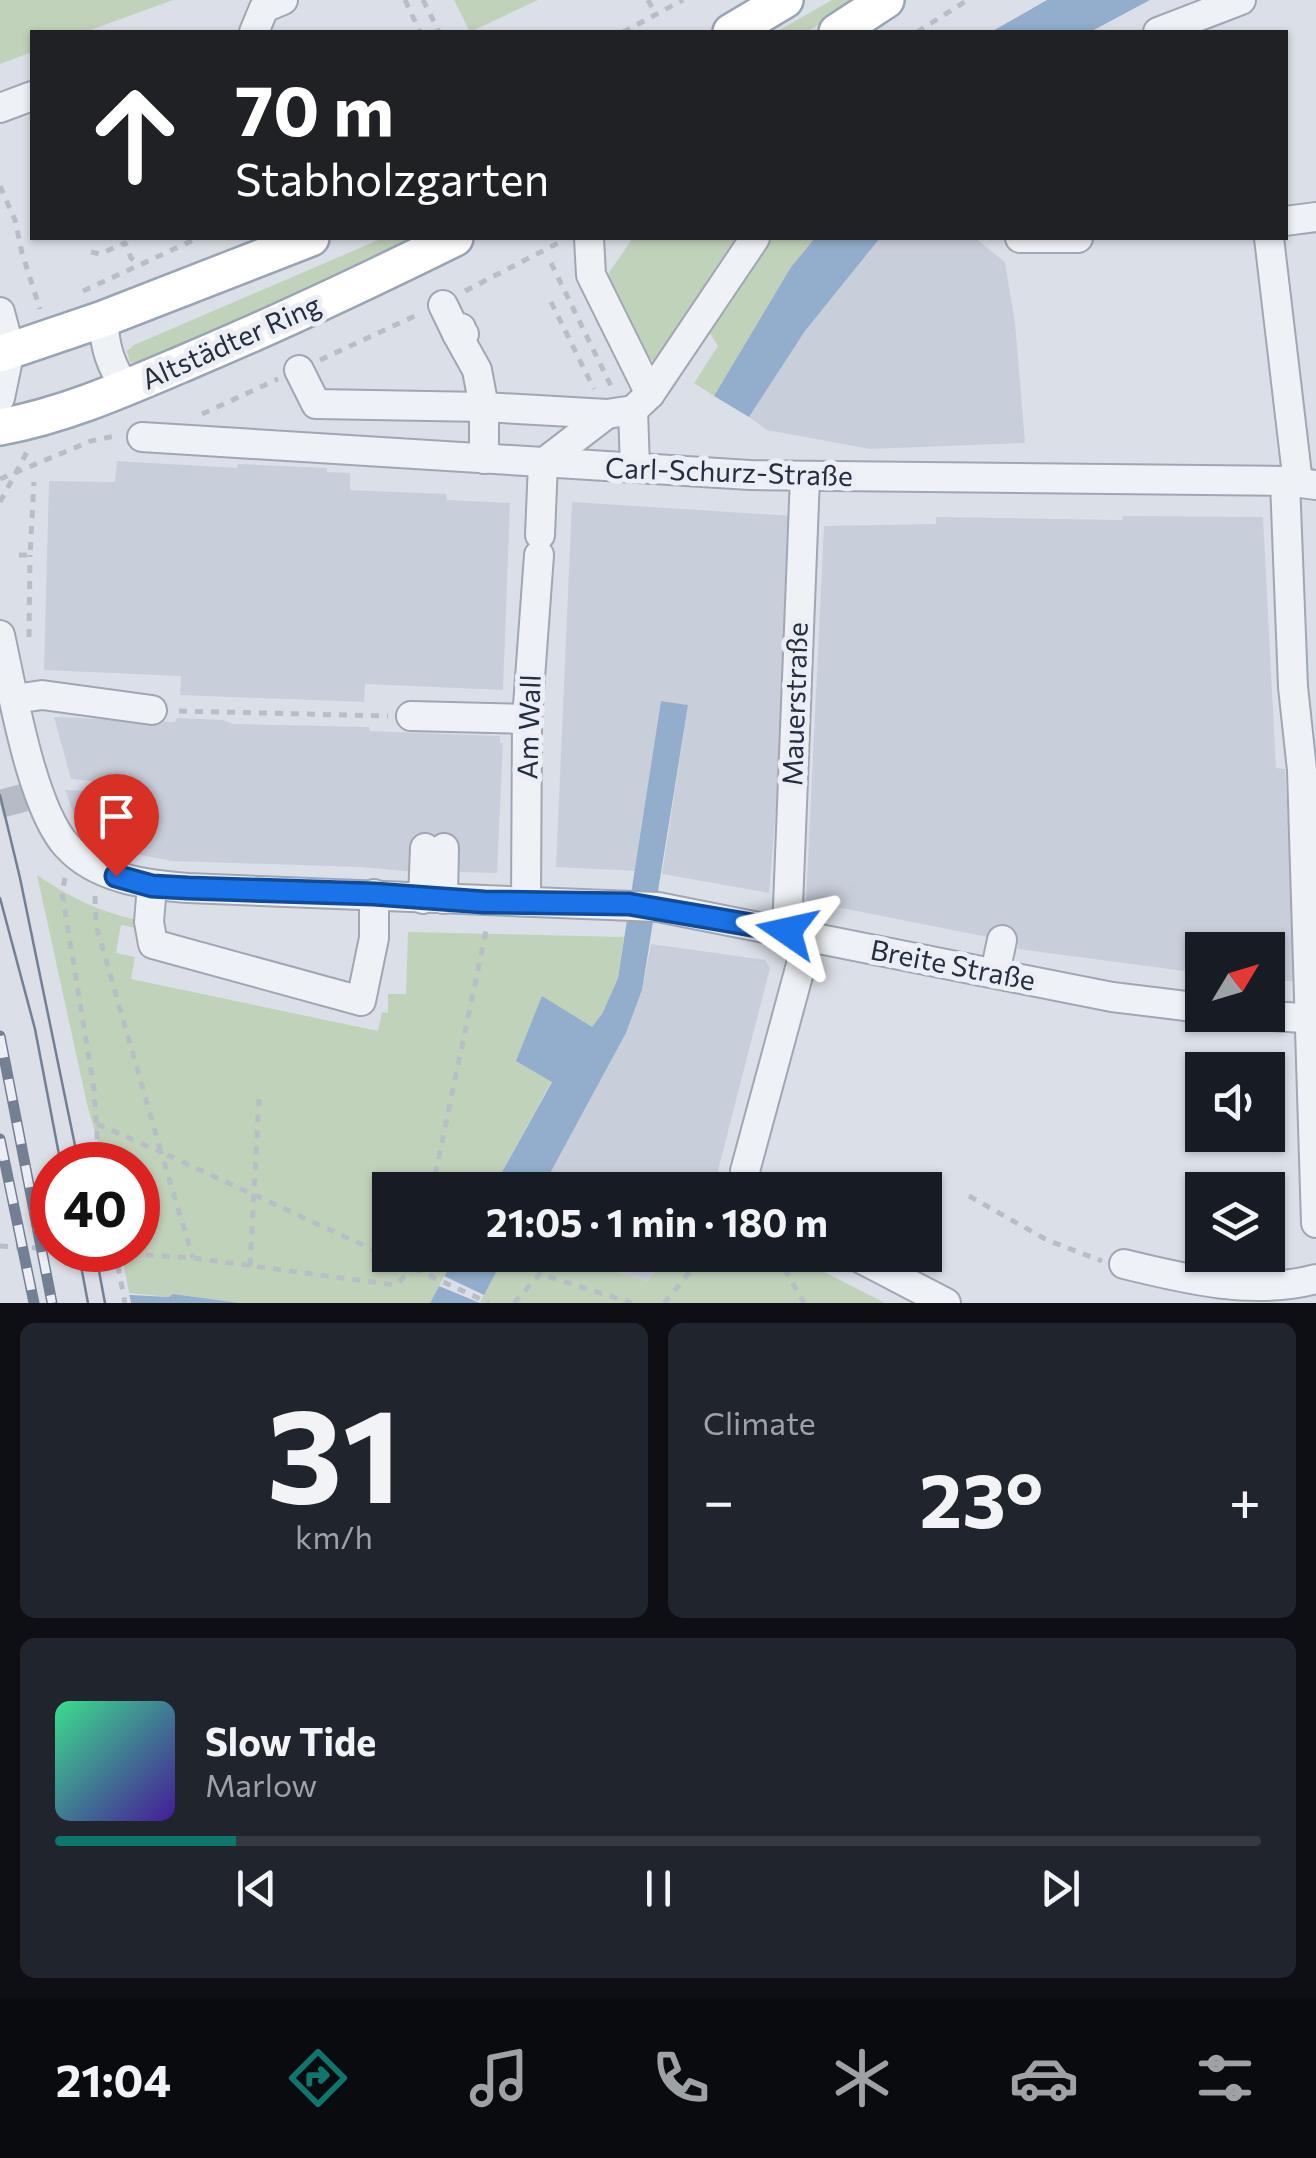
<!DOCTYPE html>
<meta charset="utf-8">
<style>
body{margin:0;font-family:Commissioner,sans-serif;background:#20242c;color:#f1f3f6;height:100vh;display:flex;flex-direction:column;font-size:38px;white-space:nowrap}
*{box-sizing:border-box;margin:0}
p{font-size:32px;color:#9ea1a6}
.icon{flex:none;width:55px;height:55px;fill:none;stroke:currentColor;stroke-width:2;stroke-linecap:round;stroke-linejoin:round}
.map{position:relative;height:1303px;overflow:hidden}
.details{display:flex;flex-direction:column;gap:20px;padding:20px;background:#0d0f14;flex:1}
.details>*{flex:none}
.hud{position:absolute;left:30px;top:30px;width:1258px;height:210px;border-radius:0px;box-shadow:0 2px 8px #0004;background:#202124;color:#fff;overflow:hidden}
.needle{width:65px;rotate:52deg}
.controls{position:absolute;left:1185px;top:932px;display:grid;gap:20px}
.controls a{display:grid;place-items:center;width:100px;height:100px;border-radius:0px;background:#171b24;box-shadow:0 2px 8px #0004;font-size:50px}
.speed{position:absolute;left:30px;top:1142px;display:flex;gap:20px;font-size:50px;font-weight:700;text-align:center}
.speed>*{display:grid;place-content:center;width:130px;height:130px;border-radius:50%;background:#171b24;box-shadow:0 2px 8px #0004;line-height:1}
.speed .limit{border:15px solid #d22;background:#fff;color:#111}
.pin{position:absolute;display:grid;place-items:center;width:85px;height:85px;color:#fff;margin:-102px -42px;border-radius:50% 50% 50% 0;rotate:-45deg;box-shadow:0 0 10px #0007}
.pin .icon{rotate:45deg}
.me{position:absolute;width:110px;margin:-55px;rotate:281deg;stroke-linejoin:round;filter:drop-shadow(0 0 8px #0008)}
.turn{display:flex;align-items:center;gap:35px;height:210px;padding:0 40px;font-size:45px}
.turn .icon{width:130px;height:130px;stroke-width:2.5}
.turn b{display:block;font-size:70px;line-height:85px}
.big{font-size:75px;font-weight:700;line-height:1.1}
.details .tile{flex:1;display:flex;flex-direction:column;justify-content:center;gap:15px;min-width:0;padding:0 35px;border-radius:15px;background:#20242c}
.details .dial{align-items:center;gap:0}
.dial b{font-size:130px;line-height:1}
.song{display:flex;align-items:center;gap:30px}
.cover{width:120px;height:120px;border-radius:15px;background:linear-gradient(135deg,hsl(150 70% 55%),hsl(260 70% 35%))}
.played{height:10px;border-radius:5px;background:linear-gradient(90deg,#0f766e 15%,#363941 15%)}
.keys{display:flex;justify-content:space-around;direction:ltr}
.heat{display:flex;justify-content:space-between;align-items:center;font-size:55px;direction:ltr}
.details .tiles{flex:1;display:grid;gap:20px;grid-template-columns:1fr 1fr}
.tile:last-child{grid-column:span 2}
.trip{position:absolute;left:372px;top:1172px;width:570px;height:100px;border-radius:0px;background:#171b24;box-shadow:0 2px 8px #0004;font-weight:700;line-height:100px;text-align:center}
.menu{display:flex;height:160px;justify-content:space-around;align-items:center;background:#090b0e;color:#9ea1a6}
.menu .icon{width:70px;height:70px}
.menu .active{color:#0f766e}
.menu b{font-size:45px;color:#f1f3f6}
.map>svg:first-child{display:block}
</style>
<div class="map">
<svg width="1316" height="1303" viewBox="0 0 1316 1303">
<rect width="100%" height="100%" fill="#dbe0e8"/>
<g fill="#c9cfda">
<polygon points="880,238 975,238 1005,262 1015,322 1025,443 870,449 767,430 749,417 805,331"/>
<polygon points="117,461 237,468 238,464 327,468 327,472 350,473 350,490 446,494 447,500 510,503 503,690 365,684 364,702 180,695 181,676 44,670 49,481 115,482"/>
<polygon points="572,502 793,516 787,679 769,893 662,874 688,705 661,701 636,871 556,867"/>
<polygon points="1123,516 1263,517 1276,768 1285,769 1298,982 1268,979 1268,950 1202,950 1202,973 1192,972 1018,949 1018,943 806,901 824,526 936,524 936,517 1122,520"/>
<polygon points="54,717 175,722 176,718 223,720 233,724 369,727 370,731 500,736 500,743 503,743 497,873 457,872 457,876 361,867 172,861 136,854 102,839 77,822 65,790 92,791 92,781 71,779"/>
<polygon points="651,944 765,960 770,968 713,1190 541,1190 626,1033 642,990"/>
<polygon points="564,1255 670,1255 647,1281"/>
</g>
<g fill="#c1d2bb">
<polygon points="0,0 173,0 85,32 32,32 32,52 0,64"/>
<polygon points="454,0 538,0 470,32"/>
<polygon points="832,0 861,0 806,32 776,32"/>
<polygon points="383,238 411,238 142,364 130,362 127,351 134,345"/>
<polygon points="633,238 738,238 655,362 642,354 608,274"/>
<polygon points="771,238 815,238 791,267 714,396 694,383 718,346 708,330"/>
<path d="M37,875C71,898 103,914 144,921L141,929L121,925L116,953L135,957L131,979L378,1031L382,1012L388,1013V994H406L408,932L624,937L618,978L602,1014L550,1084L492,1190H390V1255H456L430,1303H240L173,1294L169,1297L129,1293L121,1250H138V1165H104L87,1104Z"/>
<polygon points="505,1255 564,1255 647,1281 670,1255 791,1255 885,1303 480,1303"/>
</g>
<g fill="#92aecc">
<polygon points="1047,0 1150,0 1090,32 991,32"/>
<polygon points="815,238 880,238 805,331 749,417 714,396 791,267"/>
<polygon points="661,701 688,705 642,990 626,1033 541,1190 492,1190 552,1082 516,1061 542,996 592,1027 602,1014 618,978"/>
<polygon points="456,1255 505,1255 480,1303 430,1303"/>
<polygon points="0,1288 169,1297 173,1294 240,1303 0,1303"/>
</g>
<g fill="#dbe0e8">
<polygon points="444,1276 484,1295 480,1303 439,1286"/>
<polygon points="0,1283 128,1288 131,1303 0,1303"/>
</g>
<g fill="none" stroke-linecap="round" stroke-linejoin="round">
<polyline stroke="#b6bcc6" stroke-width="28" stroke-dasharray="28 14" stroke-linecap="butt" points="0,804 38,794"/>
<defs>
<g id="minor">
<polyline points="254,32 264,8 283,0"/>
<polyline points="1158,32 1241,0"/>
<polyline points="0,108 32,96"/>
<polyline points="1285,221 1316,217"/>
<polyline points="589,238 591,275 650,394"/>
<polyline points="1020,238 1078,238"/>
<polyline points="1269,238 1298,483"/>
<polyline points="443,305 457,334 461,328"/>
<polyline points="0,312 10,350 0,398"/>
<path d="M103,319C105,348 110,365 126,388"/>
<polyline points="464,334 457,334 477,370 484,407 484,459"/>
<polyline points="299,370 316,404 484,407 607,414 633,410 650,394 755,238"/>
<polyline points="633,410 635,468"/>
<polyline points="142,437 750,475 1285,481 1316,485"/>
<polyline points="1285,481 1293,687 1302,770 1316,1223"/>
<polyline points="540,535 543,463 607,414"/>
<path d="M0,635C12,688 31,807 67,846C97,879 147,885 188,888L658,907L1112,997L1202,1008"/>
<polyline points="15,699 42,695 152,710"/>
<polyline points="411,716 527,719"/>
<polyline points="152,885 149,922 153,944 361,1001 374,938 374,894"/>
<polyline points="423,899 425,848"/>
<polyline points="443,899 444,848"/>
<polyline points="526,900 527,719 539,555"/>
<polyline points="787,931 805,477"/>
<polyline points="995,973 1002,940"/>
<polyline points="1259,1015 1316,1019"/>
<polyline points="746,1190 745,1171 809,935"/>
<polyline points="854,1255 946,1303"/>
<path d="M1124,1264C1185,1279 1254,1296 1316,1279"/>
</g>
<g id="major">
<polyline points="731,32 785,0"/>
<polyline points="837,32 886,0"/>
<polyline points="0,354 103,319 311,238"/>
<path d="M0,427C66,415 128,387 189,361C279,323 368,281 455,238"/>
</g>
</defs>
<use href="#minor" stroke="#a0a7b2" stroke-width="32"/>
<use href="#major" stroke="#99a4b4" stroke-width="40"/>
<g stroke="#b9bec6" stroke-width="5" stroke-dasharray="8 8" stroke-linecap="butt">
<polyline points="405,0 420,32"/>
<polyline points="423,0 439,32"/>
<polyline points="648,0 656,15"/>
<polyline points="623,32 683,0"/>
<polyline points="917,32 968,0"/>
<polyline points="0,186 15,220 22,253 40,309"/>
<polyline points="91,252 100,254 125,243 131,258 138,264"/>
<polyline points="551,263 611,386"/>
<polyline points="83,291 198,238"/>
<polyline points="465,291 562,241"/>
<polyline points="551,302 594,389"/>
<polyline points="320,360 419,314"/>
<polyline points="202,414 278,379"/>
<polyline points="0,479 91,441 119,435"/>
<polyline points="0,502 27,452"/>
<polyline points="19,555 30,555 34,482"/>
<polyline points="29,637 30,555"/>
<polyline points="179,711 388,716"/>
<polyline points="65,878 62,893 94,1089 99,1165"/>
<polyline points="95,896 96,925 161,1152 489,1303"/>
<polyline points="97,1124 161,1152 193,1258"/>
<polyline points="432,1190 486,931"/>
<polyline points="969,1196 1047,1240 1102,1261"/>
<polyline points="0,1246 52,1249"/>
<polyline points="66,1250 193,1258 395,1285 415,1268"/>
<polyline points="791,1255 784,1268 804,1303"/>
<polyline points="250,1266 259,1099"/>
<polyline points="415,1268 418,1255"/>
<polyline points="514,1303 540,1274 632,1303"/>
<polyline points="664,1303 704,1255"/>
</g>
<use href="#minor" stroke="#eef1f6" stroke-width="28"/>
<use href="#major" stroke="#fff" stroke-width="35"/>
<g stroke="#737f93" stroke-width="2.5">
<polyline points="0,795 20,878 79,1165"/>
<polyline points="0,898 35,1029 61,1165"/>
<polyline points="78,1250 88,1303"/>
<polyline points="95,1250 105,1303"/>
</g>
<defs>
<g id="rail">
<polyline points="0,1036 52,1303"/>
<polyline points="0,1139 34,1303"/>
</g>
</defs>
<use href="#rail" stroke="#737f93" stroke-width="11"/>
<use href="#rail" stroke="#ebeff5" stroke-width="8" stroke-dasharray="22" stroke-linecap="butt"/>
<polyline stroke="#b9bec6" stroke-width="5" stroke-dasharray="8 8" stroke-linecap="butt" points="115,1250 125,1303"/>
</g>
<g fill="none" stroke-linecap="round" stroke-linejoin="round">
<defs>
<polyline id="route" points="116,876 152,886 188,888 374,894 484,902 629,904 787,931"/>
</defs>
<use href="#route" stroke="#114b97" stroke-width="25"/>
<use href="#route" stroke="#1a73e8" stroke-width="18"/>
</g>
<g text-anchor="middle" stroke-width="10" stroke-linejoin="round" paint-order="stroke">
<g font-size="28" fill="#242e3f" stroke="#ebeff5">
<text transform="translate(231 342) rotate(-24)" y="10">Altstädter Ring</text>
<text transform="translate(729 472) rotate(2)" y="10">Carl-Schurz-Straße</text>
<text transform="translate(795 704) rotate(-88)" y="10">Mauerstraße</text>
<text transform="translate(529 727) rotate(-88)" y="10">Am Wall</text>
<text transform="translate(953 965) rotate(11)" y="10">Breite Straße</text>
</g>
</g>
</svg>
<div class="controls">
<a><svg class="needle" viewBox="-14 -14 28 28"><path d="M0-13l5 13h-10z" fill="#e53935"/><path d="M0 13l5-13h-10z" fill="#9ea1a6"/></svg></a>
<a><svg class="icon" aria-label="sound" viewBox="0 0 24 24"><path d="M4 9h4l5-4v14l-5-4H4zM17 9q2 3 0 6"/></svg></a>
<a><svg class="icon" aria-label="layers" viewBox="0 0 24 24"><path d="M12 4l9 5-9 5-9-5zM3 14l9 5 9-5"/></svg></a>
</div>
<div class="speed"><div class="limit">40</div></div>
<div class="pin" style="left:116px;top:876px;background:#d93025"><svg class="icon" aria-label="arrive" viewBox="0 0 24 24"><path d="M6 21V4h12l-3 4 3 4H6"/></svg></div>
<svg class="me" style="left:787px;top:931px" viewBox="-20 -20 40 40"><path d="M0-17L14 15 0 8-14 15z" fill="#1a73e8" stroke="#fff" stroke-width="4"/></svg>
<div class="trip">21:05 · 1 min · 180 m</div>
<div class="hud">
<div class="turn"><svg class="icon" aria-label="ahead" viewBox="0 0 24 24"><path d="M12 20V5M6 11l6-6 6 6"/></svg><div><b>70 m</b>Stabholzgarten</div></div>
</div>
</div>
<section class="details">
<div class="tiles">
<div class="tile dial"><b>31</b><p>km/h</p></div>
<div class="tile"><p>Climate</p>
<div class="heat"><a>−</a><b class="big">23°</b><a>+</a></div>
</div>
<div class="tile">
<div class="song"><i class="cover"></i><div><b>Slow Tide</b><p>Marlow</p></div></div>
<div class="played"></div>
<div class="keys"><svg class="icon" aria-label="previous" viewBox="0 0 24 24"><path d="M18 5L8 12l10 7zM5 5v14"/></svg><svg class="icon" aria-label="pause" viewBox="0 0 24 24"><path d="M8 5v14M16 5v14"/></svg><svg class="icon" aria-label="next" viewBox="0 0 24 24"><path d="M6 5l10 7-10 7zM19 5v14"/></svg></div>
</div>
</div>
</section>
<nav class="menu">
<b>21:04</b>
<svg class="icon active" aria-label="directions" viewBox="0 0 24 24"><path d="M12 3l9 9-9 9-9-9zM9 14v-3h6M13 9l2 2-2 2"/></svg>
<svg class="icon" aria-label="music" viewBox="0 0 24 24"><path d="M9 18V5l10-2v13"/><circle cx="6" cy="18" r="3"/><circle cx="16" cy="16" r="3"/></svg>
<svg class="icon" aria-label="phone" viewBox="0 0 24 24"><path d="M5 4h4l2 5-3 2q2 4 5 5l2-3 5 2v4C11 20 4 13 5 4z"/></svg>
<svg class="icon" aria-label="climate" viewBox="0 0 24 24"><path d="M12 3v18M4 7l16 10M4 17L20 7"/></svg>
<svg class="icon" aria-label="car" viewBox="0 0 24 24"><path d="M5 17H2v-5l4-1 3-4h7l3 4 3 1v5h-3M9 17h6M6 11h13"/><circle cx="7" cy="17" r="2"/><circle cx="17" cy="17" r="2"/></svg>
<svg class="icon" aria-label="filters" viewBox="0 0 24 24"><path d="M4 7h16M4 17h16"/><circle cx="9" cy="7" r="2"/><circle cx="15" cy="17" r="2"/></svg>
</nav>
